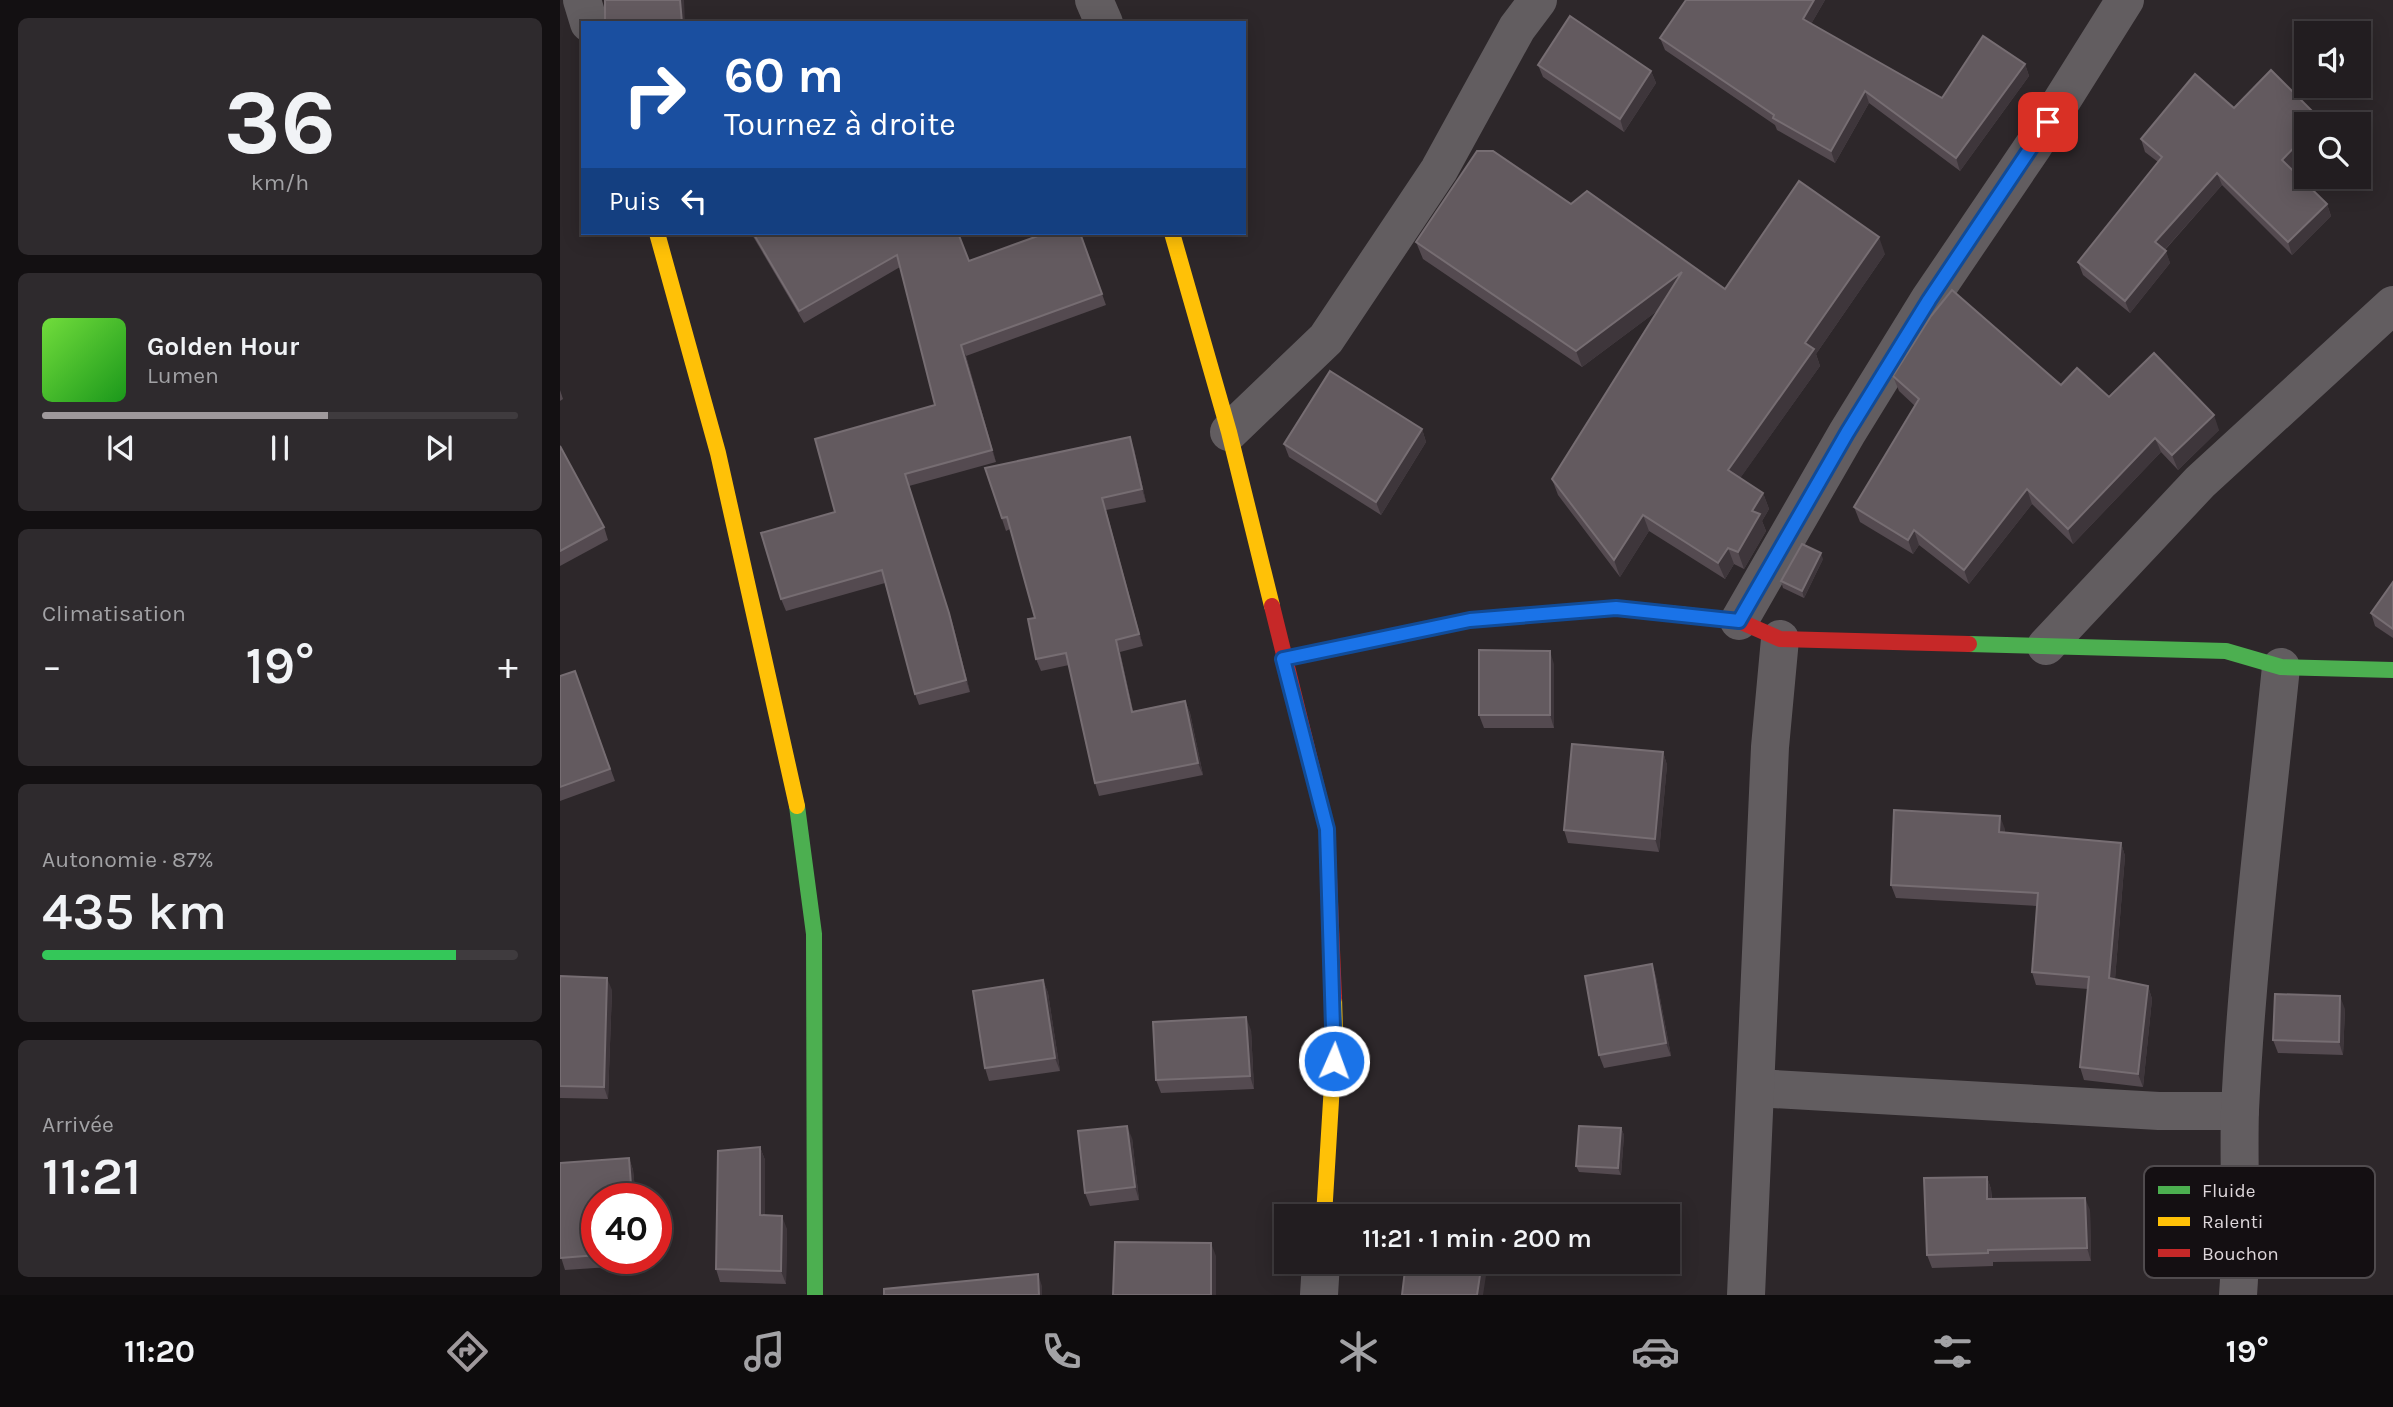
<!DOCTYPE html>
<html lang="fr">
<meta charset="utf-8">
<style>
body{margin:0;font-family:Karla,sans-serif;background:#2e2a2d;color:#f1f3f6;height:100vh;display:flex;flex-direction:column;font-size:26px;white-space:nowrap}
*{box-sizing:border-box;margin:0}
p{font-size:23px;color:#a2a2a5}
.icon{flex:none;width:38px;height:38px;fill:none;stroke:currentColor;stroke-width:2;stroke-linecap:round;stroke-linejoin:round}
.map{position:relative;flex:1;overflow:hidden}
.panel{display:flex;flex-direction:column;gap:18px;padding:18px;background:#131012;width:560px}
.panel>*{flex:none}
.guide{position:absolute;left:21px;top:21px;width:665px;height:214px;border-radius:0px;box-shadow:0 4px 18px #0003,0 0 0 2px #3f3b3e;background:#1a4fa0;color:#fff;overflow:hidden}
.fabs{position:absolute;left:1734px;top:21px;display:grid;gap:14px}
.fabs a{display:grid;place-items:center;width:77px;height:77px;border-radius:0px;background:#221d20;box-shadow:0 4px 18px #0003,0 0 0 2px #3f3b3e;font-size:35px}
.speed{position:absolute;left:21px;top:1183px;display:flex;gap:14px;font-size:35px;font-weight:700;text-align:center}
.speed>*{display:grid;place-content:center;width:91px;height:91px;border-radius:50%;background:#221d20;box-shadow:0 4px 18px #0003,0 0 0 2px #3f3b3e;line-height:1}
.speed .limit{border:10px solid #d22;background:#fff;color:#111}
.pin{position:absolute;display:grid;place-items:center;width:60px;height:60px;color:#fff;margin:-30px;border-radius:14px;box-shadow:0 4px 10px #0006}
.me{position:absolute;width:77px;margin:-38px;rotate:2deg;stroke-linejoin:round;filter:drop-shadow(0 0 5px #0008)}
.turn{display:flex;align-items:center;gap:24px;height:147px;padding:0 28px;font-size:32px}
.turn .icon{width:91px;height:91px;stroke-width:2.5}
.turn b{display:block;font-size:49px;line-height:60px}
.then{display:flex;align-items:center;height:66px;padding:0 28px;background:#0003;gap:14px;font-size:26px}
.big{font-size:52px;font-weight:600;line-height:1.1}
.panel .tile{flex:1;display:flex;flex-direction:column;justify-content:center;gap:10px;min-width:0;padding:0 24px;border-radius:10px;background:#2e2a2d}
.panel .dial{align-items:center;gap:0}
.dial b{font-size:91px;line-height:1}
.song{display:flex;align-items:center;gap:21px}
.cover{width:84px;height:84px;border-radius:10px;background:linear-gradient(135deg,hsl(100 70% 55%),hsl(120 70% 35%))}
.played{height:7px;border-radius:4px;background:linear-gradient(90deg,#9f999c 60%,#3f3b3e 60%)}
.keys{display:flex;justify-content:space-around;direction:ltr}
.heat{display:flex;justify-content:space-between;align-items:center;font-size:38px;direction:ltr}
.charge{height:10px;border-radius:5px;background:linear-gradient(90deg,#34c759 87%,#3f3b3e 0)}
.trip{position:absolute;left:714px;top:1204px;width:406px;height:70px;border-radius:0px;background:#221d20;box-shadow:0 4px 18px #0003,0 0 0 2px #3f3b3e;font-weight:600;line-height:70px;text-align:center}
.tab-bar{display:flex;height:112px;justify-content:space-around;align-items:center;background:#0e0c0d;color:#a2a2a5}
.tab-bar .icon{width:49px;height:49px}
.tab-bar .selected{color:#9f999c}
.tab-bar b{font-size:32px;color:#f1f3f6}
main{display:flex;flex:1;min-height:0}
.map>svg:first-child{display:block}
</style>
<main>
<section class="panel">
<div class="tile dial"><b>36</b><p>km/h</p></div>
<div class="tile">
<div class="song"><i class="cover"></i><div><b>Golden Hour</b><p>Lumen</p></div></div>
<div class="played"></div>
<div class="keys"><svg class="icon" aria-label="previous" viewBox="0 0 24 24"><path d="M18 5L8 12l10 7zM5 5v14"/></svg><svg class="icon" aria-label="pause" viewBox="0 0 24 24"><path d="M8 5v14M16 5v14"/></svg><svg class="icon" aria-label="next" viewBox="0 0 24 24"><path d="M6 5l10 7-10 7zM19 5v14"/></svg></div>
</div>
<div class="tile"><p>Climatisation</p>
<div class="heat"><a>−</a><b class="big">19°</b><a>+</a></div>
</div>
<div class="tile"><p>Autonomie · 87%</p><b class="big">435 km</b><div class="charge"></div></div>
<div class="tile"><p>Arrivée</p><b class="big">11:21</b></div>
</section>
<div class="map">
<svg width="1833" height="1295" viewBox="0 0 1833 1295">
<rect width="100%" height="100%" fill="#2d272a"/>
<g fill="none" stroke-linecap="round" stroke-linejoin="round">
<g stroke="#625d60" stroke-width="38">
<polyline points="22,0 29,23"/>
<polyline points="534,0 544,23"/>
<polyline points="669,432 766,339 879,170 957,28 978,0"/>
<polyline points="1179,621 1287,433 1369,300 1474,145 1565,0"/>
<polyline points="1486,646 1640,482 1833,305"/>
<polyline points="1196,1088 1599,1111 1680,1111"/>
<polyline points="759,1295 761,1262"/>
<polyline points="1186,1295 1210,747 1220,639"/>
<path d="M1678,1295C1683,1233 1678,1172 1680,1110C1687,962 1706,814 1721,667"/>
</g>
<g stroke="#4caf50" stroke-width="16">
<polyline points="1409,644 1666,651 1721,667 1833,670"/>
<polyline points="237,806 254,934 255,1295"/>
</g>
<g stroke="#ffc107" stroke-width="16">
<polyline points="97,233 158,453 237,806"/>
<polyline points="612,233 669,432 712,606"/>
<polyline points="723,659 910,620 1056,608 1126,615"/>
<polyline points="764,1216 775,1035 774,998"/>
</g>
<g stroke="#c62828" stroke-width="16">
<polyline points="712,606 767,829 774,998"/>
<polyline points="1126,615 1179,621 1220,639 1409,644"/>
</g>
</g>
<g fill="#544a50">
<polygon points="1126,0 1265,0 1251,24 1382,98 1465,64 1469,76 1400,171 1309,103 1275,163 1217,130 1215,125 1105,50 1100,38"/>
<polygon points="978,65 1091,71 1096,83 1064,132 983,77"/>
<polygon points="1674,108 1761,120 1762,124 1746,124 1746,152 1731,169 1767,204 1771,216 1732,255 1662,185 1605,250 1610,263 1570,313 1523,275 1518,262 1598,162 1585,152 1581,139"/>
<polygon points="1011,204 1165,289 1325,254 1256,354 1260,366 1180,478 1203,493 1209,509 1202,521 1206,531 1184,569 1174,564 1165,579 1089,531 1060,577 998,495 992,479 1097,311 1022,367 863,259 856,242"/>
<polygon points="191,233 398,233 409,261 520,233 546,305 406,356 436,462 349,486 393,625 410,692 359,705 355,694 325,583 226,611 221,599 275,512 375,405 340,267 244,323"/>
<polygon points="1333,376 1501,385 1549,397 1659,430 1618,470 1601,452 1513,544 1472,504 1409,584 1359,545 1353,554 1300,522 1294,507 1355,406 1339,391"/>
<polygon points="0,390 3,399 0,401"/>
<polygon points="862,429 866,442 821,515 729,457 724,444"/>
<polygon points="0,446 44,527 48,540 0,566"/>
<polygon points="574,449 586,502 546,510 583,646 560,652 573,711 625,701 630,713 643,775 539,796 535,783 509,665 481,671 476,659 475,618 450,529 446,531 425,468"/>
<polygon points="1263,559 1244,598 1223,588 1221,581"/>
<polygon points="1833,582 1833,638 1815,626 1811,613"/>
<polygon points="994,664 994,728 924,728 919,715"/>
<polygon points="15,671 55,781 0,801 0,676"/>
<polygon points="1103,752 1107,765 1099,852 1008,843 1004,830"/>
<polygon points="1445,829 1445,833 1561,843 1565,856 1555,979 1588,986 1592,999 1583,1087 1524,1080 1520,1067 1528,989 1476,985 1472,972 1477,906 1336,898 1331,885"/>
<polygon points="1092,964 1096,977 1111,1056 1044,1068 1039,1055"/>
<polygon points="0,976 52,990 48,1099 0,1098"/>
<polygon points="483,980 488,993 500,1071 429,1081 425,1068"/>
<polygon points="1785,1009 1783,1055 1718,1053 1713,1040"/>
<polygon points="691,1030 694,1089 601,1093 596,1080"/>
<polygon points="1061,1128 1064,1135 1061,1175 1019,1172 1016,1166"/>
<polygon points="572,1138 579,1200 530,1206 525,1193"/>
<polygon points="200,1147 205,1160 205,1216 227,1229 226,1284 160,1282 156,1269"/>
<polygon points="69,1158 73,1170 76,1199 37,1199 37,1258 80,1258 80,1265 5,1270 0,1254 0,1163"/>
<polygon points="1427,1177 1431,1189 1432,1199 1530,1210 1531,1261 1433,1262 1433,1266 1372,1268 1367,1255"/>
</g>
<g fill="#3e363b">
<polygon points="120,0 124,0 125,23 122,23"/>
<polygon points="1254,0 1265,0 1247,31 1243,19"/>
<polygon points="1465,64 1469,76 1400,171 1396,158"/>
<polygon points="1091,71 1096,83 1064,132 1060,119"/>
<polygon points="1305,91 1309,103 1275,163 1271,151"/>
<polygon points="1746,135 1746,152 1727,173 1722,160"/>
<polygon points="1657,173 1662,185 1600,255 1595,242"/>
<polygon points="1767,204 1771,216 1732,255 1728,242"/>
<polygon points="1319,237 1325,254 1256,354 1260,366 1174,487 1168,470 1245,343"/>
<polygon points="1606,251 1610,263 1570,313 1565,301"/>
<polygon points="1122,272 1128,288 1022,367 1016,351"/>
<polygon points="401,345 406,356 436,462 432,450"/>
<polygon points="1654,415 1659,430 1618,470 1612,455"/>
<polygon points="862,429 866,442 821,515 816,502"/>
<polygon points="570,437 574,449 586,502 582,489"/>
<polygon points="1595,438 1601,452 1513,544 1508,529"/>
<polygon points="349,486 393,625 410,692 406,680"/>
<polygon points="1467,489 1472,504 1409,584 1404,570"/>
<polygon points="1203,493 1209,509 1202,521 1206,531 1184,569 1178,552 1192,511"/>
<polygon points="542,498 546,510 583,646 579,634"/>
<polygon points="1083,515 1089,531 1060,577 1054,560"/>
<polygon points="1354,530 1359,545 1353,554 1348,540"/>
<polygon points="1168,548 1174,564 1165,579 1158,563"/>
<polygon points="1261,553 1263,559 1244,598 1242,591"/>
<polygon points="556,640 560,652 576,724 572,712"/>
<polygon points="990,651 994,664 994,728 990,715"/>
<polygon points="625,701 630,713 643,775 638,763"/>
<polygon points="1103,752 1107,765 1099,852 1095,839"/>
<polygon points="1440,816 1445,829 1444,845 1439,832"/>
<polygon points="1561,843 1565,856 1554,991 1549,978"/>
<polygon points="1092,964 1096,977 1111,1056 1106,1043"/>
<polygon points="47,978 52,990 48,1099 44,1087"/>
<polygon points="483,980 488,993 500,1071 495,1058"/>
<polygon points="1588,986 1592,999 1583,1087 1578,1074"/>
<polygon points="1780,996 1785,1009 1783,1055 1779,1042"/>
<polygon points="686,1017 691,1030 694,1089 690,1076"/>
<polygon points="567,1126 572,1138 579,1200 575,1187"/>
<polygon points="1061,1128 1064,1135 1061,1175 1058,1168"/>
<polygon points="200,1147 205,1160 205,1228 200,1215"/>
<polygon points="69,1158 73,1170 76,1199 72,1199"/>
<polygon points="1427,1177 1431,1189 1432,1212 1427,1199"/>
<polygon points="1525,1198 1530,1210 1531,1261 1527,1248"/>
<polygon points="222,1216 227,1229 226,1284 221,1271"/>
<polygon points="651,1243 656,1256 656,1295 651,1295"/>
<polygon points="922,1262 924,1262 927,1269 923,1295 917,1295"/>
<polygon points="478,1274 482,1286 482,1295 479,1295"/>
</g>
<g fill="#635a5f" stroke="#766d72" stroke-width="2">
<polygon points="45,0 120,0 122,23 45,23"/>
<polygon points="1126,0 1254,0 1243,19 1382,98 1423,36 1465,64 1396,158 1305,91 1271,151 1213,118 1214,115 1100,38"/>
<polygon points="1010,16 1091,71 1060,119 978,65"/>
<polygon points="1711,70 1761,120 1757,124 1746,124 1746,135 1722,160 1767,204 1728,242 1657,173 1595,242 1606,251 1565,301 1518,262 1602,157 1581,139 1635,74 1674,108"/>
<polygon points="917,151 933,151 1011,204 1027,191 1165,289 1239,181 1319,237 1245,343 1254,349 1168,470 1203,493 1192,511 1200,514 1178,552 1168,548 1158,563 1083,515 1054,560 992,479 1122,272 1016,351 856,242"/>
<polygon points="193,233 398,233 409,261 486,233 520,233 542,294 401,345 432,450 345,474 389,613 406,680 355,694 322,570 221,599 201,533 275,512 255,439 375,405 337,255 239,311"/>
<polygon points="1392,290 1501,385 1517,368 1549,397 1594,353 1654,415 1612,455 1595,438 1508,529 1467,489 1404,570 1354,530 1348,540 1294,507 1359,399 1333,376 1371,316"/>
<polygon points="770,371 862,429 816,502 724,444"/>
<polygon points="570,437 582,489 542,498 579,634 556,640 572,712 625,701 638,763 535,783 506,653 476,659 468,619 475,618 447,517 442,518 425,468"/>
<polygon points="0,446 44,527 0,551"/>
<polygon points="1242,544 1261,553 1242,591 1221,581"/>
<polygon points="1833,582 1833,629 1811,613"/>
<polygon points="919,650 990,651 990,715 919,715"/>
<polygon points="15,671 50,769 0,787 0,676"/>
<polygon points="1012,744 1103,752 1095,839 1004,830"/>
<polygon points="1334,810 1440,816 1439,832 1561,843 1549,978 1588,986 1578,1074 1520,1067 1529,977 1472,972 1478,893 1331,885"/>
<polygon points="1092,964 1106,1043 1039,1055 1025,976"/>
<polygon points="0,976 47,978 44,1087 0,1086"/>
<polygon points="483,980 495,1058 425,1068 413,991"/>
<polygon points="1715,994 1780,996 1779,1042 1713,1040"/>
<polygon points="686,1017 690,1076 596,1080 593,1022"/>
<polygon points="567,1126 575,1187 525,1193 518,1131"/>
<polygon points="1019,1126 1061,1128 1058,1168 1016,1166"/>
<polygon points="200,1147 200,1215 222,1216 221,1271 156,1269 158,1151"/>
<polygon points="69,1158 72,1199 37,1199 37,1255 0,1258 0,1163"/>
<polygon points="1427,1177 1427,1199 1525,1198 1527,1248 1428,1250 1428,1253 1367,1255 1364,1178"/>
<polygon points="555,1242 651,1243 651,1295 553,1295"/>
<polygon points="846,1262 922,1262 917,1295 842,1295"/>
<polygon points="478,1274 479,1295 324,1295 324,1289"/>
</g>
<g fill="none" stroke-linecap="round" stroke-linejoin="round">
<defs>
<polyline id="route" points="774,1061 767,829 723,659 910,620 1056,608 1179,621 1287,433 1369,300 1488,122"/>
</defs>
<use href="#route" stroke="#114b97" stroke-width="18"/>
<use href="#route" stroke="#1a73e8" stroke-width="12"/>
</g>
<rect x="1584" y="1166" width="231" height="112" rx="10" fill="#140f12" stroke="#504b4e" stroke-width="2"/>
<rect x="1598" y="1186" width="32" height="8" fill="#4caf50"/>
<rect x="1598" y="1217" width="32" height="9" fill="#ffc107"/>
<rect x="1598" y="1249" width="32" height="8" fill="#c62828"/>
<g font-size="19" fill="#ddd6da">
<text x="1642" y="1197">Fluide</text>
<text x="1642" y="1228">Ralenti</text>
<text x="1642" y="1260">Bouchon</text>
</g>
</svg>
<div class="fabs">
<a><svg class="icon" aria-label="sound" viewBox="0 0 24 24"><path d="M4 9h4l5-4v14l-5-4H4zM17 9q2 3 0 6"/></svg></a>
<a><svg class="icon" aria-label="search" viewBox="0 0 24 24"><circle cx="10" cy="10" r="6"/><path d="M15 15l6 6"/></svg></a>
</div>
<div class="speed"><div class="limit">40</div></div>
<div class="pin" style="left:1488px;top:122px;background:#d93025"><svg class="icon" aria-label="arrive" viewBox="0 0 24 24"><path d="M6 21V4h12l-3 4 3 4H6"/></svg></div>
<svg class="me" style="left:774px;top:1061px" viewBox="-20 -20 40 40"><circle r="17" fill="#1a73e8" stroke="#fff" stroke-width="3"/><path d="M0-11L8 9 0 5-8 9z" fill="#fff"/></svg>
<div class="trip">11:21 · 1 min · 200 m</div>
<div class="guide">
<div class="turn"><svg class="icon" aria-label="right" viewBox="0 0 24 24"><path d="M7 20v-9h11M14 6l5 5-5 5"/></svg><div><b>60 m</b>Tournez à droite</div></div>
<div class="then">Puis<svg class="icon" aria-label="left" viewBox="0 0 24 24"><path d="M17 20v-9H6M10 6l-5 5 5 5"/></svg></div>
</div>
</div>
</main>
<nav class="tab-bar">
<b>11:20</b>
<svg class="icon selected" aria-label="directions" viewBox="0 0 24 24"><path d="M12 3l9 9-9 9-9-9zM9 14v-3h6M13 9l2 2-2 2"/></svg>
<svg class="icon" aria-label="music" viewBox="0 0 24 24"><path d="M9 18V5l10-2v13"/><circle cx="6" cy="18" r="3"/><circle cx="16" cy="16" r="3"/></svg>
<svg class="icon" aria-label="phone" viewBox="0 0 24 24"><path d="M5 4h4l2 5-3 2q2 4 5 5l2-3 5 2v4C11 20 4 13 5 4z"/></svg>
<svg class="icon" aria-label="climate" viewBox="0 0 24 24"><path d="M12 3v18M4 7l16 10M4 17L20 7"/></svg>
<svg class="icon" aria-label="car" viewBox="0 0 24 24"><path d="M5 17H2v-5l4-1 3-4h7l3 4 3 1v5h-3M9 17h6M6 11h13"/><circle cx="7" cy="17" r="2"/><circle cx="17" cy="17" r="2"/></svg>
<svg class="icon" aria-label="filters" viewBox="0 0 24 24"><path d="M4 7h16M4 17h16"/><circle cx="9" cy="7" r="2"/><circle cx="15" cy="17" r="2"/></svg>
<b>19°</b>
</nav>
